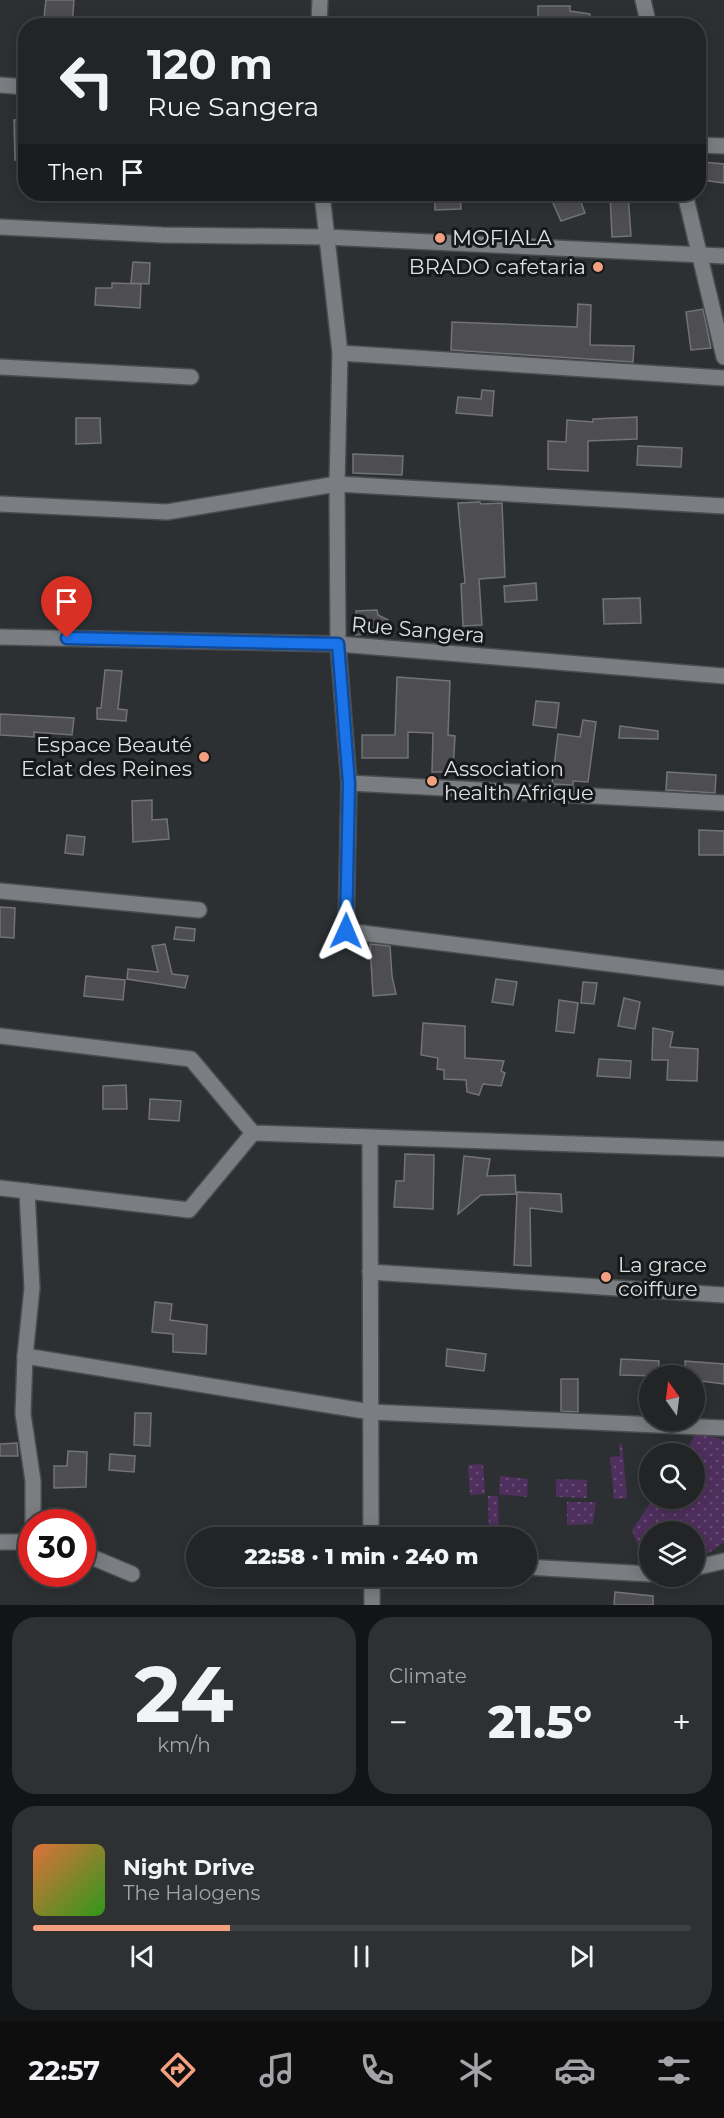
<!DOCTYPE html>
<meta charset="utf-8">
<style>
body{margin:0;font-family:Montserrat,sans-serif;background:#2e3032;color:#f1f3f6;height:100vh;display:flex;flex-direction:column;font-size:22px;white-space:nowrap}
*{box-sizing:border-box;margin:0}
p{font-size:20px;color:#a2a4a7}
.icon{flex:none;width:33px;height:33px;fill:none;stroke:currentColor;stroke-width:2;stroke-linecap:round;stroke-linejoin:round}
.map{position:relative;height:1605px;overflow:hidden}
.panel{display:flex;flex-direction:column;gap:12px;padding:12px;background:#131415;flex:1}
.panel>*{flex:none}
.banner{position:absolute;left:18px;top:18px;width:688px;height:183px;border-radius:24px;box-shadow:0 3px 15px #0003,0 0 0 2px #3f4143;background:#222426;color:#f1f3f6;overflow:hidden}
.needle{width:39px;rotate:346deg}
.fabs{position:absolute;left:639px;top:1365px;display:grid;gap:12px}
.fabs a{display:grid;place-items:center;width:66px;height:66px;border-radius:50%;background:#222426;box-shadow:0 3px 15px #0003,0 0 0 2px #3f4143;font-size:30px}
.speed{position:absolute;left:18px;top:1509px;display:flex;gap:12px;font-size:30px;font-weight:700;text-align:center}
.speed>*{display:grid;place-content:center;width:78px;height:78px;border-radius:50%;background:#222426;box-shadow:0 3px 15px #0003,0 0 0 2px #3f4143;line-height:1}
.speed .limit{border:9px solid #d22;background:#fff;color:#111}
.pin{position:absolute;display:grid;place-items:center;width:51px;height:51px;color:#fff;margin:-62px -26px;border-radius:50% 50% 50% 0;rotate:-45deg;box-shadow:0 0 6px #0007}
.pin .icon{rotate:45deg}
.me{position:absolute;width:66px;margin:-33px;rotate:1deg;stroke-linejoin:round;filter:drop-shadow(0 0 4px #0008)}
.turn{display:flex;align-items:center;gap:21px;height:126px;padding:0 30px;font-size:27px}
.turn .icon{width:78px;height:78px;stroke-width:2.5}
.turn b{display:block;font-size:42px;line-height:51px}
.then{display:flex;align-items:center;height:57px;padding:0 30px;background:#0003;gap:12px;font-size:22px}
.big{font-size:45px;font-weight:800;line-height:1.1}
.panel .tile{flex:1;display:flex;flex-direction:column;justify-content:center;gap:9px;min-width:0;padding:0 21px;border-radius:24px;background:#2e3032}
.panel .dial{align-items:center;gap:0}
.dial b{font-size:78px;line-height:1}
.song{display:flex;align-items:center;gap:18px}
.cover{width:72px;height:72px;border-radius:9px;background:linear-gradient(135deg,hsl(20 70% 55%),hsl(110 70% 35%))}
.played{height:6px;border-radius:3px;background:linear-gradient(90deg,#f3a081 30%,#3f4143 30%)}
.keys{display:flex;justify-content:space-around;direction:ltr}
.heat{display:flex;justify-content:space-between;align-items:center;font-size:33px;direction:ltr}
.panel .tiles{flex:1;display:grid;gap:12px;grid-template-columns:1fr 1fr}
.tile:last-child{grid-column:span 2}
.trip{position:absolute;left:186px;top:1527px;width:351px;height:60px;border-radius:30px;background:#222426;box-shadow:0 3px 15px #0003,0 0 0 2px #3f4143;font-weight:800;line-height:60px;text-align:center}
.dock{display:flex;height:96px;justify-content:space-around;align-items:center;background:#0e0e0f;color:#a2a4a7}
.dock .icon{width:42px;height:42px}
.dock .selected{color:#f3a081}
.dock b{font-size:27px;color:#f1f3f6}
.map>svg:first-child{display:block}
</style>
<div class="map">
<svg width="724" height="1605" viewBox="0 0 724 1605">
<defs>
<pattern id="grass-dots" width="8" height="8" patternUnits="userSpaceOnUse" patternTransform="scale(1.5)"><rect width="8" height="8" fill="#4f2f5d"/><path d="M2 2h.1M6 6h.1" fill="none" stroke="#684d74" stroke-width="1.8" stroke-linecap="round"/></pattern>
</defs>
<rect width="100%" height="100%" fill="#2d3033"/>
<g fill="url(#grass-dots)">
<polygon points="697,1433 724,1440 724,1542 695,1563 694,1532 650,1532 649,1569 647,1569 632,1530 653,1499 694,1498 694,1454 683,1453"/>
<polygon points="622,1443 627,1498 614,1499 610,1457 620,1456 619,1444"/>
<polygon points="483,1464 485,1494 470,1495 468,1465"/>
<polygon points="500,1476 528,1479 527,1497 499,1494"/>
<polygon points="556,1479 587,1480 587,1498 556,1497"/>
<polygon points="488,1496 498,1496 499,1537 489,1537"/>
<polygon points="567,1502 596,1502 593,1524 567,1525"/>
</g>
<g fill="#4e4e52" stroke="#727277" stroke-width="1.5">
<polygon points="46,0 74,0 72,26 43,26"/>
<polygon points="538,6 570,6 570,11 590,14 589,26 538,26"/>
<polygon points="14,120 26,120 26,160 15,160"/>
<polygon points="704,162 724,164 724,183 702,180"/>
<polygon points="435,194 460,194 461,209 435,210"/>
<polygon points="549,194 578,194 585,213 561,221"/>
<polygon points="610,194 628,194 631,236 612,237"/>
<polygon points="133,262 150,263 149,284 131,283"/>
<polygon points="112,283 141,284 140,308 95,305 96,288 112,288"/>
<polygon points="578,304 591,305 590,345 634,346 633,362 451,350 452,322 577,327"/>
<polygon points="703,309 711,348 691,350 686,312"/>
<polygon points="482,390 494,391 492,416 456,413 458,397 481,399"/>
<polygon points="637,417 637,439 588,441 588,471 548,469 548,441 566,442 567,420 593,422 593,419"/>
<polygon points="76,418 100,418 101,443 76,444"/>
<polygon points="638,446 682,448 681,467 637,465"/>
<polygon points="353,454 403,456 402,475 353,473"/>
<polygon points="480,502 481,504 502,503 505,577 479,579 482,625 463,626 461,584 465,583 458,503"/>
<polygon points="536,583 537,600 505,602 504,586"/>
<polygon points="640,598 641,623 604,624 603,599"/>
<polygon points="377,610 378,615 388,620 386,632 356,635 356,611"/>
<polygon points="105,670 122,671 118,709 127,710 126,721 97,719 97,708 101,708"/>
<polygon points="397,677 450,681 448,735 455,736 453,772 432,772 433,733 408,732 408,758 362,758 362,735 395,735"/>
<polygon points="536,701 559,703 556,728 533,725"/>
<polygon points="0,714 74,718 72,735 34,732 34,737 0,735"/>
<polygon points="583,720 596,722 588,782 573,781 573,785 552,784 558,734 580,737"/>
<polygon points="620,726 658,731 658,739 619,738"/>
<polygon points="667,772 716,775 715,793 666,790"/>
<polygon points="152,800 152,820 167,819 169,839 133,842 132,801"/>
<polygon points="699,830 724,831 724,855 699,855"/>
<polygon points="67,835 85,837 83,855 65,853"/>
<polygon points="0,907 15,908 14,938 0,937"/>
<polygon points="176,927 195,929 194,941 174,939"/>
<polygon points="165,944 172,974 188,976 185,988 127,979 128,969 158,972 152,946"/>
<polygon points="370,944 390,946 392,976 396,994 373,996"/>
<polygon points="86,976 125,980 123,1000 84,996"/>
<polygon points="496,979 517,982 513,1005 492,1002"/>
<polygon points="583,982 597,983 594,1004 581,1003"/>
<polygon points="624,998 640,1002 635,1029 618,1026"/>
<polygon points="559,1000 578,1003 574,1033 556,1031"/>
<polygon points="423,1023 465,1026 465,1058 504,1061 501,1071 505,1073 501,1086 483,1084 479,1095 467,1092 466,1080 444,1079 444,1070 437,1069 438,1058 421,1055"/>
<polygon points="653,1028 673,1032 670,1047 698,1049 697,1081 667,1080 668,1060 652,1060"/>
<polygon points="599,1059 631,1061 630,1078 597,1076"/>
<polygon points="126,1085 127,1109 103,1109 103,1086"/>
<polygon points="150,1099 181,1101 179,1121 149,1119"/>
<polygon points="405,1154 434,1155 433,1209 394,1207 396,1181 404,1181"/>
<polygon points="464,1156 490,1159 487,1176 515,1175 516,1194 481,1195 458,1214"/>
<polygon points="517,1192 561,1194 562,1212 530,1208 531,1266 514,1265"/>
<polygon points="155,1302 172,1304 170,1320 207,1325 206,1354 173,1352 173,1334 152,1332"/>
<polygon points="447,1349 486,1354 484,1371 446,1366"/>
<polygon points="621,1359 659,1361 658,1376 620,1375"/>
<polygon points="685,1361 724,1364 724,1384 694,1380 694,1376 685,1376"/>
<polygon points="561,1379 578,1379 578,1412 561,1411"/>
<polygon points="135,1413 151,1413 150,1446 134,1445"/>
<polygon points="17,1443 18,1456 0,1456 0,1444"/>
<polygon points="68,1451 87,1452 86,1487 54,1488 54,1466 67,1466"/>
<polygon points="110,1454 135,1456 134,1472 109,1470"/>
<polygon points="615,1592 653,1596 653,1605 614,1605"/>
</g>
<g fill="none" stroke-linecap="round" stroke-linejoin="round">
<defs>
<g id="minor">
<polyline points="643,0 649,26"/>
<polyline points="319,26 320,0"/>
<polyline points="0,85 26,87"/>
<polyline points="699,145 724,146"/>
<polyline points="322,194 340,353 337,484 338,644 349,783 346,931 724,978"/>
<polyline points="685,194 724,357"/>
<polyline points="0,227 163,235 326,237 724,256"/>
<polyline points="340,353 724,378"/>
<polyline points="0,367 191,377"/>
<polyline points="0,504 167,512 337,484 724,506"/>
<polyline points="0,637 338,644 724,676"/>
<polyline points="349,783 724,803"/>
<polyline points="0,891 199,910"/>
<polyline points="0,1036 191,1059 253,1133 724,1149"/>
<polyline points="370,1139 371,1538"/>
<polyline points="0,1188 189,1210 253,1133"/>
<polyline points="27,1191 32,1288 25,1356 23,1414 33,1481 33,1522"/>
<polyline points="370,1272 724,1295"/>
<polyline points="25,1356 371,1412 724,1428"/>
<polyline points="0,1542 32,1542"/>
<polyline points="82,1553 132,1574"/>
<polyline points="526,1567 650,1574"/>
<polyline points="694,1568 724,1561"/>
<polyline points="372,1576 372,1605"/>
</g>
</defs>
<use href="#minor" stroke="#4a4c4e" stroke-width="18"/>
<use href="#minor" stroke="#7a7d81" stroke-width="15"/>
</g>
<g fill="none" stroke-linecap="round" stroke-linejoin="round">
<defs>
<polyline id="route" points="67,638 338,644 349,783 346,931"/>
</defs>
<use href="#route" stroke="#114b97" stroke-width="15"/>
<use href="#route" stroke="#1a73e8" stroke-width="10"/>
</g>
<g fill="#f3a081" stroke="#171819" stroke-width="2">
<circle cx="440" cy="238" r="6"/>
<circle cx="598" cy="267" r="6"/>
<circle cx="204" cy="757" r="6"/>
<circle cx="432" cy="781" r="6"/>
<circle cx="606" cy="1277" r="6"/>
</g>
<g text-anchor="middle" stroke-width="6" stroke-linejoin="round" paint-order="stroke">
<g font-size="21" fill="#dedfe1" stroke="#171819" text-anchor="start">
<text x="452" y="245">MOFIALA</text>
<text x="586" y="274" text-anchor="end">BRADO cafetaria</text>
<text x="192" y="752" text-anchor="end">Espace Beauté<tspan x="192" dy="24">Eclat des Reines</tspan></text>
<text x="444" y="776">Association<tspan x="444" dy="24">health Afrique</tspan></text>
<text x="618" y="1272">La grace<tspan x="618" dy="24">coiffure</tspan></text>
</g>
<g font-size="21" fill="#dedfe1" stroke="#171819">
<text transform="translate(418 630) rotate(5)" y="7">Rue Sangera</text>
</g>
</g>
</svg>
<div class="fabs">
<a><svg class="needle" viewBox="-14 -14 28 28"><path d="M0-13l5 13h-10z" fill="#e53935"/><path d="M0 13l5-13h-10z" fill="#a2a4a7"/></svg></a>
<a><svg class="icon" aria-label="search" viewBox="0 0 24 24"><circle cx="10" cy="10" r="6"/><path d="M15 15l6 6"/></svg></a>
<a><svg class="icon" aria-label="layers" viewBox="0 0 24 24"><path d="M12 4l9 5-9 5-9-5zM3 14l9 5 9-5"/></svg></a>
</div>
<div class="speed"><div class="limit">30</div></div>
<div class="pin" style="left:67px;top:638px;background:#d93025"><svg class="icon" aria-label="arrive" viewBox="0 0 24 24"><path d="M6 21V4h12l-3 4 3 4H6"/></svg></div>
<svg class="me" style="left:346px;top:931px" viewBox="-20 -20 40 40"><path d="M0-17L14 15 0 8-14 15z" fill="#1a73e8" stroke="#fff" stroke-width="4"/></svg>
<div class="trip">22:58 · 1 min · 240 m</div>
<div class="banner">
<div class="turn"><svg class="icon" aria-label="left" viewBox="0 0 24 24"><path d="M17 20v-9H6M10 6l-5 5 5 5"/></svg><div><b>120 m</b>Rue Sangera</div></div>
<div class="then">Then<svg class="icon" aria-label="arrive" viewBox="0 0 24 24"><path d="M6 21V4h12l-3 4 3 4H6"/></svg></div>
</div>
</div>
<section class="panel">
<div class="tiles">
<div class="tile dial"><b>24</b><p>km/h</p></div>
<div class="tile"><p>Climate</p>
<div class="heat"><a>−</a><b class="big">21.5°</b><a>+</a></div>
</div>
<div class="tile">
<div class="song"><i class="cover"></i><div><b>Night Drive</b><p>The Halogens</p></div></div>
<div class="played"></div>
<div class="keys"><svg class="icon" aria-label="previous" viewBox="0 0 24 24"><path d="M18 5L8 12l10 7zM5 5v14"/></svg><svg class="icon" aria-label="pause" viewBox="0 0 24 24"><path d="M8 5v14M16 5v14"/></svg><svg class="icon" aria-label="next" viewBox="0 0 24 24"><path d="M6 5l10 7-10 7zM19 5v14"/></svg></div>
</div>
</div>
</section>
<nav class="dock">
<b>22:57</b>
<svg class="icon selected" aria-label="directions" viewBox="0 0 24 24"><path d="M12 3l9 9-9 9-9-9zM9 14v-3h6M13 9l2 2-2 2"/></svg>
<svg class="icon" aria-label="music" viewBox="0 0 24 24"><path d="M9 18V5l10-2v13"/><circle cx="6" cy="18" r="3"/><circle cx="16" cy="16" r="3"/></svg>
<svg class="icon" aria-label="phone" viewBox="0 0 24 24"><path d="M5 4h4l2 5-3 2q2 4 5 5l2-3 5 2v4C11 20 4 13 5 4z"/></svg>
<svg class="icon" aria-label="climate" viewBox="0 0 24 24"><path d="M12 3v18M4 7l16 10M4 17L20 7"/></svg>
<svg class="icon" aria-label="car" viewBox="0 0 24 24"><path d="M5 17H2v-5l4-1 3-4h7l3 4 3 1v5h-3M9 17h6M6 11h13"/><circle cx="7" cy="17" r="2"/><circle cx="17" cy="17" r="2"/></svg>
<svg class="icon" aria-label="filters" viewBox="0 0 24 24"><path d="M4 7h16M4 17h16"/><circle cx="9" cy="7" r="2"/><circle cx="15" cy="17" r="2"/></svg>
</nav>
